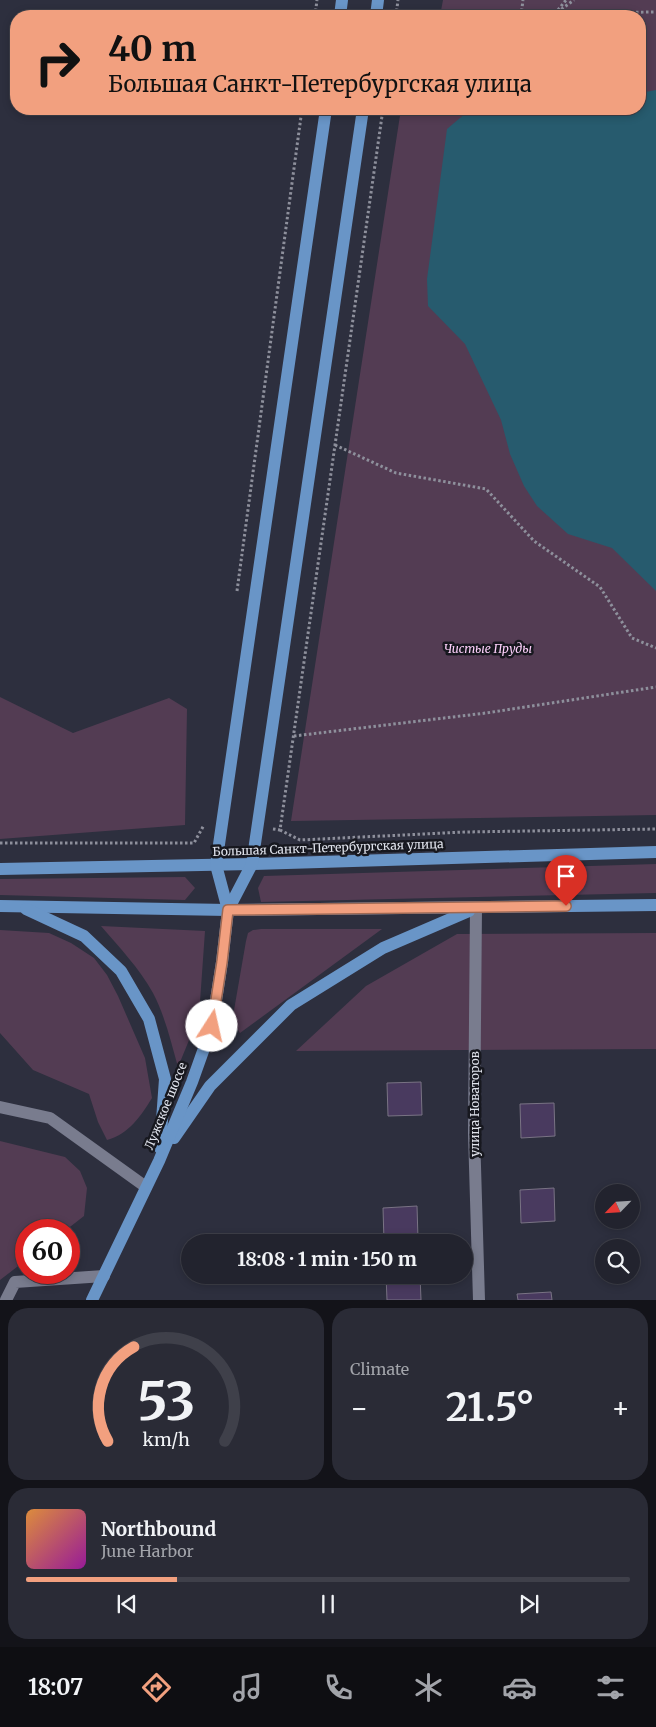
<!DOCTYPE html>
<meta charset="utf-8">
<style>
body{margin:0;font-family:Merriweather,serif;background:#2a2b36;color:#f1f3f6;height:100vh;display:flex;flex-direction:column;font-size:19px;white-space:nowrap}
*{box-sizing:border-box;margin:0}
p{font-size:16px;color:#a2a4aa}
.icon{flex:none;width:28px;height:28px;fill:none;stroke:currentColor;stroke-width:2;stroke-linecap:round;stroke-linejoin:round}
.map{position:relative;height:1300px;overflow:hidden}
.panel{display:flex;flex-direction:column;gap:8px;padding:8px;background:#131319;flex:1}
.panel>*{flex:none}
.guide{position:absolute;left:10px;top:10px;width:636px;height:105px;border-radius:20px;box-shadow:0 2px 8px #0003,0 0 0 1px #3f404a;background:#f2a07f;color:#111;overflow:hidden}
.needle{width:32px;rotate:245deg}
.buttons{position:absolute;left:595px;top:1184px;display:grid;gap:10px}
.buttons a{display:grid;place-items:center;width:45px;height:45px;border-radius:50%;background:#22232e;box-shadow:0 2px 8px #0003,0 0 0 1px #3f404a;font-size:25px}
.speed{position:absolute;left:15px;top:1219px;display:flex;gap:10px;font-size:25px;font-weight:700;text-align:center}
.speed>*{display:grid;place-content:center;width:65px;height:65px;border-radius:50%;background:#22232e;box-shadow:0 2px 8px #0003,0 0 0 1px #3f404a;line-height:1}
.speed .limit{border:8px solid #d22;background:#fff;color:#111}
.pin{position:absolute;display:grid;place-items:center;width:42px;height:42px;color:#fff;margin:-51px -21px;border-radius:50% 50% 50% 0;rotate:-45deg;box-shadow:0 0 5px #0007}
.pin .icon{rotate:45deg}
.me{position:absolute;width:55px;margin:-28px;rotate:10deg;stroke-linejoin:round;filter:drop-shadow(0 0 4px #0008)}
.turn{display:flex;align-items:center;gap:18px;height:105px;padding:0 15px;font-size:22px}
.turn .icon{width:65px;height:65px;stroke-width:2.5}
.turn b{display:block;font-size:35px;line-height:42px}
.big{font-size:38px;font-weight:700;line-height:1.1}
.panel .widget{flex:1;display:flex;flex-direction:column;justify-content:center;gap:8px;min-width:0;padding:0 18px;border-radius:20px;background:#2a2b36}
.panel .dial{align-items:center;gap:0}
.dial svg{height:130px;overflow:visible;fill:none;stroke:#3f404a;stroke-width:7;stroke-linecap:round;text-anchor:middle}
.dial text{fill:#f1f3f6;stroke:none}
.song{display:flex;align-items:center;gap:15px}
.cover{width:60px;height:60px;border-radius:8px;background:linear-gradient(135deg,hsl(30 70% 55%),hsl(300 70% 35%))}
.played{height:5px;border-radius:2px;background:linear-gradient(90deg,#f2a07f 25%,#3f404a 25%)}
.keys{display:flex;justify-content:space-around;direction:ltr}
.heat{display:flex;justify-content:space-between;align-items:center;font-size:28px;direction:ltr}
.panel .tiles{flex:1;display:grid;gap:8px;grid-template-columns:1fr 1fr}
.widget:last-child{grid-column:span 2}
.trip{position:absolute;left:181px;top:1234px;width:292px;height:50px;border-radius:25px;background:#22232e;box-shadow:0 2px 8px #0003,0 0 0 1px #3f404a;font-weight:700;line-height:50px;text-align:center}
.menu{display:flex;height:80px;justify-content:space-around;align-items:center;background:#0e0e12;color:#a2a4aa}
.menu .icon{width:35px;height:35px}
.menu .on{color:#f2a07f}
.menu b{font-size:22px;color:#f1f3f6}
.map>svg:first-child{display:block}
</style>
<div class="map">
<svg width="656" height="1300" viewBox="0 0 656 1300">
<rect width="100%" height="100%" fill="#2d2f3e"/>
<g fill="#533c53">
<polygon points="443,0 656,0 656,815 291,821 401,109 640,109 640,16 440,16"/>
<polygon points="0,697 73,733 169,698 187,709 185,825 0,839"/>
<polygon points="656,864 656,893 261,902 258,888 264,876"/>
<polygon points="185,877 195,888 185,900 0,895 0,879"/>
<path d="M101,926L205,931L199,1016L178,1067C171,1042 165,1016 153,993C139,968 120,948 101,926Z"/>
<polygon points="261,929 382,929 240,1033 234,1024 233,1016 246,941 248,933 253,930"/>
<path d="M0,930L49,933L71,943L94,958L107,975L118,996L145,1058L152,1098C141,1116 129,1134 107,1140L98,1122L89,1094L33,1070L0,1033Z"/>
<polygon points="656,933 656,1049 296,1051 366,986 457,934"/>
<polygon points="0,1141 65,1157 80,1171 87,1188 84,1216 66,1230 26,1230 26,1260 0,1280"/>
</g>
<polygon fill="#275b6e" points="656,90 656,591 612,548 568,534 537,506 524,486 510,454 501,420 465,344 428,306 427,279 447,129 467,112 491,109 511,109 525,115 545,109 640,109 640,93"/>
<g fill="#493a5f" stroke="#797384">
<polygon points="421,1082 422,1115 388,1116 387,1083"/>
<polygon points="554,1103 555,1136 521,1138 520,1104"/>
<polygon points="554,1188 555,1221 521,1223 520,1190"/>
<polygon points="417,1206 418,1239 384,1241 383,1208"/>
<polygon points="386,1275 420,1275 421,1300 387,1300"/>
<polygon points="551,1292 552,1300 518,1300 517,1294"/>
</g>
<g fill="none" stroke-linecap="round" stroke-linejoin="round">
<g stroke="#8e909c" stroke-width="3" stroke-dasharray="2.5 2.5" stroke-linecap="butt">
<polyline points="558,10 566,0"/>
<polyline points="556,13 656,12"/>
<polyline points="315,16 317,0"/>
<polyline points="396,16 398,0"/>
<polyline points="521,16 523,0"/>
<polyline points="543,16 556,13 574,0"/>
<polyline points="335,445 396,473 486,489 534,541 600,587 632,638 656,648"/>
<polyline points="237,591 302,109"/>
<polyline points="294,736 486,713 656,687"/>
<polyline points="273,829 280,830 383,109"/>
<polyline points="280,830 300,840 465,832 656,829"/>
<polyline points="0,843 194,843 204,825"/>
</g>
<g stroke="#797c8e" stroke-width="12">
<polyline points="476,908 474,1133 479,1300"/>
<polyline points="0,1107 50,1118 146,1187"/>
<polyline points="6,1300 15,1282 104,1276"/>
</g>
<g stroke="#6995c7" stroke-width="12">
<polyline points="340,16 342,0"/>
<polyline points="376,16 378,0"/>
<polyline points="0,869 252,864 656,852"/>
<polyline points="0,906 228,910 656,905"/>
<polyline points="26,909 84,936 121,971 149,1019 165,1079 160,1148"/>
<polyline points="228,910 252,864 363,109"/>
<polyline points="174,1138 210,1086 291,1005 383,948 469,911"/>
<polyline points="92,1300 159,1161 192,1082 212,1026 222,962 228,910 216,865 326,109"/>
</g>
</g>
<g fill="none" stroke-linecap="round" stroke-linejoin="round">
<defs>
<polyline id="route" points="212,1026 222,962 228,910 566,906"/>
</defs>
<use href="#route" stroke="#9d6853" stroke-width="12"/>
<use href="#route" stroke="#f2a07f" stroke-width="9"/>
</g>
<g text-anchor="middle" stroke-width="5" stroke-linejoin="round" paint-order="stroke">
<g font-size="12" font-style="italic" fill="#fed1fc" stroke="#17181f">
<text x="488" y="653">Чистые Пруды</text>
</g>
<g font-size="12" fill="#e1e4ed" stroke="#17181f">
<text transform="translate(328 848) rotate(-2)" y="4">Большая Санкт-Петербургская улица</text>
<text transform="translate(475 1104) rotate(-90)" y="4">улица Новаторов</text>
<text transform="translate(166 1106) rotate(-68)" y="4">Лужское шоссе</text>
</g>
</g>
</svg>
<div class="buttons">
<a><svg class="needle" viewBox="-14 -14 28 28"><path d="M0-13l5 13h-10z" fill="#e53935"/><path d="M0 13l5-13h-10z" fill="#a2a4aa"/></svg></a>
<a><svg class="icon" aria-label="search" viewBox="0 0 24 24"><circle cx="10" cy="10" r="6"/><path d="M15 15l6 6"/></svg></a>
</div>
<div class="speed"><div class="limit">60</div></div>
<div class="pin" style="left:566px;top:906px;background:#d93025"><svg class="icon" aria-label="arrive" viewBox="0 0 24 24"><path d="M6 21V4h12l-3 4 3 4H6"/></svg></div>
<svg class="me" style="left:212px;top:1026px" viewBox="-20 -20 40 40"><circle r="19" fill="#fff"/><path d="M0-13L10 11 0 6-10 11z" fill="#f2a07f"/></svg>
<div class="trip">18:08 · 1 min · 150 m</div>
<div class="guide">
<div class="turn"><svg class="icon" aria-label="right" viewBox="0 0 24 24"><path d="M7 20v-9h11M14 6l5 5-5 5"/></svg><div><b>40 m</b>Большая Санкт-Петербургская улица</div></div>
</div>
</div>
<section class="panel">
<div class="tiles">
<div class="widget dial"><svg viewBox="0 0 100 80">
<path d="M14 69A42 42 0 1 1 86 69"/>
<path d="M14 69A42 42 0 0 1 30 11" stroke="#f2a07f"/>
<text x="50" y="56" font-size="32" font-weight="700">53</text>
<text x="50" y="72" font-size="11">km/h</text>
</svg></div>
<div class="widget"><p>Climate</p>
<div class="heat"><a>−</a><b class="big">21.5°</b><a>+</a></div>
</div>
<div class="widget">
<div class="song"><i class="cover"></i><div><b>Northbound</b><p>June Harbor</p></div></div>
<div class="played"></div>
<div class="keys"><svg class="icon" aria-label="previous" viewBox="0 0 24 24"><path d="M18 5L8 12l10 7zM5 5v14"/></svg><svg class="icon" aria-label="pause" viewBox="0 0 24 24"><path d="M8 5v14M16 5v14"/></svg><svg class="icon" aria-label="next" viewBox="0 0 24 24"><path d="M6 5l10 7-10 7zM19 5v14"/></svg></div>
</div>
</div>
</section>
<nav class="menu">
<b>18:07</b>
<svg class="icon on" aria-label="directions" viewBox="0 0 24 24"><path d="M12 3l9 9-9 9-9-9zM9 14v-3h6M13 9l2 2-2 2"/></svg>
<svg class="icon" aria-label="music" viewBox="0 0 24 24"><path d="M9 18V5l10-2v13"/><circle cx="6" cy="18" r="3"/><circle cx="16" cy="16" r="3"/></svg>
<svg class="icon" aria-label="phone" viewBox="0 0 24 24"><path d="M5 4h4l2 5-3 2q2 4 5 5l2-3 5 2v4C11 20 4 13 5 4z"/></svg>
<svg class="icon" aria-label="climate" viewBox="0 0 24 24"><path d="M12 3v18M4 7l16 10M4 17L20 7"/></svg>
<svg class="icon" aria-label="car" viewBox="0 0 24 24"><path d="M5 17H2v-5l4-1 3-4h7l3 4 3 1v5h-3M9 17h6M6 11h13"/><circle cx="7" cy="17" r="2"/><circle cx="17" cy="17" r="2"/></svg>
<svg class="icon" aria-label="filters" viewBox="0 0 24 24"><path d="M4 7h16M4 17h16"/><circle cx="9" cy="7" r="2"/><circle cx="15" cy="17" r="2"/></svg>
</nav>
